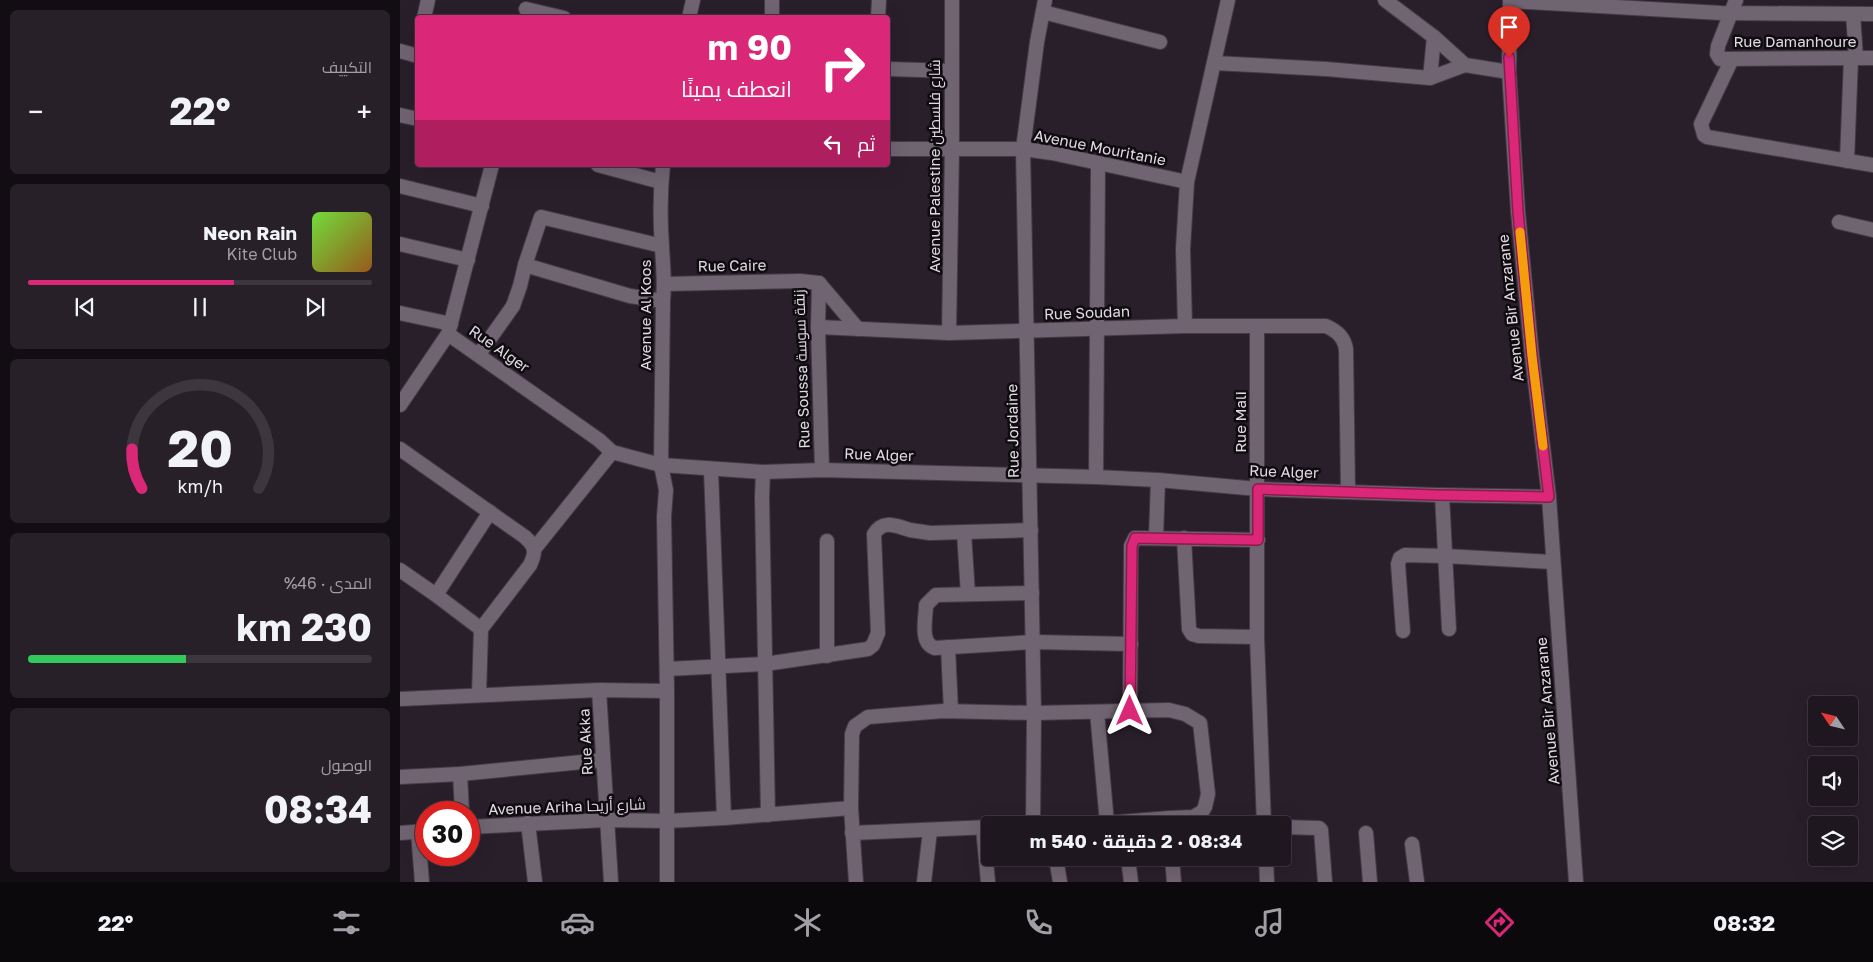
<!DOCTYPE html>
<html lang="ar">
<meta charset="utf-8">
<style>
body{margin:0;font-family:"Golos Text",Cairo,sans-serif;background:#272029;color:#f1f3f6;direction:rtl;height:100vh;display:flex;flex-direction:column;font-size:19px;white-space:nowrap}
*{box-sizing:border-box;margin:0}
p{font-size:16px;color:#a19fa5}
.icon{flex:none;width:28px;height:28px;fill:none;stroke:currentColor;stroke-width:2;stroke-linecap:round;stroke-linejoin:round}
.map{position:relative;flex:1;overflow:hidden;direction:ltr}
.drawer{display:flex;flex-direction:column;gap:10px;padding:10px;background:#110d12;width:400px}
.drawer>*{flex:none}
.guide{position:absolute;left:15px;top:15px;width:475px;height:152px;border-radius:5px;box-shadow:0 5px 20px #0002,0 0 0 1px #3c363e;direction:rtl;background:#db2777;color:#fff;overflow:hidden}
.needle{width:32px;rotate:305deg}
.fabs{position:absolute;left:1408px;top:696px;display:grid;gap:10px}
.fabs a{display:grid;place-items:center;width:50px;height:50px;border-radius:5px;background:#1f1720;box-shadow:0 5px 20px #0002,0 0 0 1px #3c363e;font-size:25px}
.speed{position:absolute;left:15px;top:801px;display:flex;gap:10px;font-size:25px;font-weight:700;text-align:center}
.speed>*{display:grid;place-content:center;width:65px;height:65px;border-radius:50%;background:#1f1720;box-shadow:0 5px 20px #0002,0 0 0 1px #3c363e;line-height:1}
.speed .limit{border:8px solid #d22;background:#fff;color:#111}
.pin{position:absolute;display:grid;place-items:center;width:42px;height:42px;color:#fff;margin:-51px -21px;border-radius:50% 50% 50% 0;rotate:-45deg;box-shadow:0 0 5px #0007}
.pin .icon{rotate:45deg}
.me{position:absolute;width:55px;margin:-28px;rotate:0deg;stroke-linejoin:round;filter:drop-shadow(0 0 4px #0008)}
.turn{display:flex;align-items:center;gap:18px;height:105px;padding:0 15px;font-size:22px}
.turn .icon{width:65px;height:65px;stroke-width:2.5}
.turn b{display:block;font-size:35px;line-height:42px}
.then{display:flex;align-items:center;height:48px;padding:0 15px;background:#0003;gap:10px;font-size:19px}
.big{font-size:38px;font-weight:700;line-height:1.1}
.drawer .tile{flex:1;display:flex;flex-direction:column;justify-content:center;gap:8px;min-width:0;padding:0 18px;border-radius:8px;background:#272029}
.drawer .dial{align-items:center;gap:0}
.dial svg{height:130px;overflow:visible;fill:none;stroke:#3c363e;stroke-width:7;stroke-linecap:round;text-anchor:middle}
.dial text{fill:#f1f3f6;stroke:none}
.song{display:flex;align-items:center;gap:15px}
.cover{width:60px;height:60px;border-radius:8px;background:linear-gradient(135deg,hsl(100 70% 55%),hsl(30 70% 35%))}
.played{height:5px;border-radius:2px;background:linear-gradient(90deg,#db2777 60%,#3c363e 60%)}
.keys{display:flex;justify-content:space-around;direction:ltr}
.heat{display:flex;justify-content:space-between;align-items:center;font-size:28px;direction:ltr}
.charge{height:8px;border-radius:4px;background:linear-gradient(90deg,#34c759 46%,#3c363e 0)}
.trip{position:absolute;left:581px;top:816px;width:310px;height:50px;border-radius:5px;background:#1f1720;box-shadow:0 5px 20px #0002,0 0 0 1px #3c363e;font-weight:700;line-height:50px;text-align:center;direction:rtl}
.dock{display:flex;height:80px;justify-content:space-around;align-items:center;background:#0c090d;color:#a19fa5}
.dock .icon{width:35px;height:35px}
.dock .active{color:#db2777}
.dock b{font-size:22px;color:#f1f3f6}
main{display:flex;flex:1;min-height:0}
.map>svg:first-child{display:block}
</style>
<main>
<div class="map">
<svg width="1473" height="882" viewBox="0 0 1473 882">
<rect width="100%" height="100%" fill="#291f2b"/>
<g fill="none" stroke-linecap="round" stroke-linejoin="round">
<defs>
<g id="street">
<polyline points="985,0 1034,37 1065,65 1109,72"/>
<polyline points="1110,0 1109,72 1118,212 1132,356 1149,497 1176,882"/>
<polyline points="1336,0 1318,46 1317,54 1320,59 1473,58"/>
<polyline points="1110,1 1321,13 1473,14"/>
<polyline points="126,9 164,18"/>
<polyline points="643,12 760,42"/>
<polyline points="1453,14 1456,58"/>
<polyline points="24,18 28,0"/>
<polyline points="289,18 293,0"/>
<polyline points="372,18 372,0"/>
<polyline points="478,18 479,0"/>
<polyline points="0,51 18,56"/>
<polyline points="1332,59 1301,124 1304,135 1307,137 1473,165"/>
<polyline points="814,63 926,69 1030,78 1065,65"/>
<polyline points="488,69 552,71"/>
<polyline points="1030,78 1034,37"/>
<polyline points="0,115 18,119"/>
<polyline points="488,149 623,149 652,153 787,182"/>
<polyline points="1447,161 1451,58"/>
<polyline points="198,165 261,182"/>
<path d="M263,165C260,192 260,220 262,247C263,266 265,283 263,301L261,465L266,490L264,517L267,691V882"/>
<polyline points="0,186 82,206"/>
<polyline points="1439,222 1473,230"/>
<polyline points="0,244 68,260"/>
<polyline points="262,246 141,217 125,265 230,296 263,301"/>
<polyline points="419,283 458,329"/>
<polyline points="265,284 400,281 419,283 418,327 422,470"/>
<polyline points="0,313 51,324"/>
<polyline points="785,326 783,249 787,182 828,0"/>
<polyline points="857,326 857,637 864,825"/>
<path d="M418,327L549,333L785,326H926C937,331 944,337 946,349L948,491"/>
<polyline points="549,333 552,149 552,0"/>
<polyline points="48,334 162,414 199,440 212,452 261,465 363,472 422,470 696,477 758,480 858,489 1036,495 1149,497"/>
<polyline points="79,354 113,306 120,286 125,265"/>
<polyline points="0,405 48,334 92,165"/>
<path d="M0,449L125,537C136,547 136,552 130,565L81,629L79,695"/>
<polyline points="311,470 324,818"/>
<polyline points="363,472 362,497 368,815"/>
<polyline points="696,477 698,163"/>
<polyline points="1042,495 1049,629"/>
<polyline points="564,533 568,594"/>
<polyline points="756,537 758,480"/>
<polyline points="784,538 789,629 792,634 799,636 857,637"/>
<polyline points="135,548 212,452"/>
<polyline points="0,570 36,595 81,629"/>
<path d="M632,593L536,595L526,605C526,618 519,643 535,648L633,642L731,644"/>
<polyline points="36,595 90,512"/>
<polyline points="1003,631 998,564 1000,558 1005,555 1045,556 1153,562"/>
<polyline points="548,647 551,711"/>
<polyline points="427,656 427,541"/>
<path d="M267,669L365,664L468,649L473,645L478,633L474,534C483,519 496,526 510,530C517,531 524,532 530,533L631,530"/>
<polyline points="199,690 211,882"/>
<polyline points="0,699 199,690 267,691"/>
<polyline points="730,711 731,546 735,538 858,540"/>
<polyline points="697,712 707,823"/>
<polyline points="60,774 62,812"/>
<polyline points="0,777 60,774 203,760"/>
<polyline points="451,808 456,882"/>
<polyline points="128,823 135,882"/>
<polyline points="633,824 634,713 623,149 637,42 645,0"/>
<polyline points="69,827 206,820 267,821 324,818 451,808 452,734 455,726 468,717 543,711 634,713 769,710 785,714 800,723 808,794 805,807 802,812 793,817 770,818 707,823 622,825"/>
<polyline points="882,827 919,828 921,830 925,882"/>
<polyline points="583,828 588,882"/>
<polyline points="18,832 22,882"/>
<polyline points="0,833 26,831"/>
<polyline points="452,833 590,827"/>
<polyline points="966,833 970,882"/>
<polyline points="1012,844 1017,882"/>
<polyline points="656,858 660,882"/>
<polyline points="728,858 731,882"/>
<polyline points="772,858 774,882"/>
<polyline points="866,858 867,882"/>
<polyline points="524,882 530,831"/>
</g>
</defs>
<use href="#street" stroke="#443b45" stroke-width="16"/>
<use href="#street" stroke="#706472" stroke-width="14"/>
</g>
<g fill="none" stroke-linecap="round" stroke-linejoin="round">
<defs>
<polyline id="route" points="730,711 732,546 735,538 858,540 858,489 1036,495 1149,497 1132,356 1118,212 1109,57"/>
</defs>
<use href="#route" stroke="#8e194d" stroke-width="12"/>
<use href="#route" stroke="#db2777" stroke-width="9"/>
<polyline stroke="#f59e0b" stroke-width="9" points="1120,232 1132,356 1143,446"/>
</g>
<g text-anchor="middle" stroke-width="5" stroke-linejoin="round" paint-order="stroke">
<g font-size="15" fill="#e1dae2" stroke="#0f0b10">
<text x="1395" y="47">Rue Damanhoure</text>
<text transform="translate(700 148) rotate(11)" y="5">Avenue Mouritanie</text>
<text transform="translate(535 166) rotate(-90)" y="5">Avenue Palestine شارع فلسطين</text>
<text transform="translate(332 266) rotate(-1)" y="5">Rue Caire</text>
<text transform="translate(1111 308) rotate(-96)" y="5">Avenue Bir Anzarane</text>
<text transform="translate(687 313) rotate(-2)" y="5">Rue Soudan</text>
<text transform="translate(246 315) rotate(-90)" y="5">Avenue Al Koos</text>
<text transform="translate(99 349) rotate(35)" y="5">Rue Alger</text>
<text transform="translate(402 369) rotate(-92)" y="5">Rue Soussa زنقة سوسة</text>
<text transform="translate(841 422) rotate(-90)" y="5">Rue Mali</text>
<text transform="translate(613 431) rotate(-91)" y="5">Rue Jordaine</text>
<text transform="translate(479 455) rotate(2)" y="5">Rue Alger</text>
<text transform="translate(884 472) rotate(2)" y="5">Rue Alger</text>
<text transform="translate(1148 711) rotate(-95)" y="5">Avenue Bir Anzarane</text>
<text transform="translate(186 742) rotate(-93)" y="5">Rue Akka</text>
<text transform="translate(167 807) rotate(-2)" y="5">Avenue Ariha شارع أريحا</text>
</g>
</g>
</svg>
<div class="fabs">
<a><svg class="needle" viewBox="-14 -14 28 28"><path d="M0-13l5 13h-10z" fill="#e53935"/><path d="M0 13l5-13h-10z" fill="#a19fa5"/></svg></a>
<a><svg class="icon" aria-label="sound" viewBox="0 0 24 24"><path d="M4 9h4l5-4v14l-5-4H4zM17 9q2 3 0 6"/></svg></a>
<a><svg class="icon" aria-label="layers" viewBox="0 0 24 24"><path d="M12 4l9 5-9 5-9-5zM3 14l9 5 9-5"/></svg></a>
</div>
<div class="speed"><div class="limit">30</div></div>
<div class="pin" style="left:1109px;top:57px;background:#d93025"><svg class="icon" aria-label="arrive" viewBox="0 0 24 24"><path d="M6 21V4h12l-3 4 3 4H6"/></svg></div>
<svg class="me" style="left:730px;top:711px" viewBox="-20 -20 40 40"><path d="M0-17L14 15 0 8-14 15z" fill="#db2777" stroke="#fff" stroke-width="4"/></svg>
<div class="trip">08:34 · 2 دقيقة · 540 m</div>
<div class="guide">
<div class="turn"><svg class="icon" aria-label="right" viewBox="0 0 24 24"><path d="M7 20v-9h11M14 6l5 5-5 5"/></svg><div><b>90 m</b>انعطف يمينًا</div></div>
<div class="then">ثم<svg class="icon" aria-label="left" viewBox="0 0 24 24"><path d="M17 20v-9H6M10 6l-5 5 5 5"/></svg></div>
</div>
</div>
<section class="drawer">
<div class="tile"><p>التكييف</p>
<div class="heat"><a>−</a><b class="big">22°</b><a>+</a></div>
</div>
<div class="tile">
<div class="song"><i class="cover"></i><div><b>Neon Rain</b><p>Kite Club</p></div></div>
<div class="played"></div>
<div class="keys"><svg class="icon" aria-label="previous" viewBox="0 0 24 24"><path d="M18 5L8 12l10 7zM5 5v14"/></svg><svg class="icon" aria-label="pause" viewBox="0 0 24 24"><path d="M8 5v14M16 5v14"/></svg><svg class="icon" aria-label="next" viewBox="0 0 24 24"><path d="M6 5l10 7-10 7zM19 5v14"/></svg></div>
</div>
<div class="tile dial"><svg viewBox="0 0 100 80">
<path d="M14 69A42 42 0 1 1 86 69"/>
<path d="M14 69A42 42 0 0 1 8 45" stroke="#db2777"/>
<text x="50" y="56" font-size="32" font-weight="700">20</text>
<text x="50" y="72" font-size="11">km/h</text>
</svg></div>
<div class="tile"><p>المدى · 46%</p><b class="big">230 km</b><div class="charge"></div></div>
<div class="tile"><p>الوصول</p><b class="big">08:34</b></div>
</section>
</main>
<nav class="dock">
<b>08:32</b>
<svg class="icon active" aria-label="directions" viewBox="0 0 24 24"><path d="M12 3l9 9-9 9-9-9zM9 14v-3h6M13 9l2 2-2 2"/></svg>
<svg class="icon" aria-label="music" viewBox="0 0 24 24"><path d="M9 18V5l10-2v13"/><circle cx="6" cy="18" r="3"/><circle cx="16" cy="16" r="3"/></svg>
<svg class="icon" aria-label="phone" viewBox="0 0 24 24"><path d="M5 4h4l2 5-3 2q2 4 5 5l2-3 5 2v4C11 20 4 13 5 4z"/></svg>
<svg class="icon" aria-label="climate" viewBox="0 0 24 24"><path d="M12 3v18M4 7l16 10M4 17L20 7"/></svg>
<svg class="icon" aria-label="car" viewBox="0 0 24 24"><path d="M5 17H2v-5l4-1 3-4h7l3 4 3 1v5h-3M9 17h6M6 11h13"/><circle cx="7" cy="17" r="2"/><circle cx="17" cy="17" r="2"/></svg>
<svg class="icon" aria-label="filters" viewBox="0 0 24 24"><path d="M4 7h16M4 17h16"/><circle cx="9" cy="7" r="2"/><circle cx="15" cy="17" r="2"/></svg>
<b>22°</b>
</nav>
